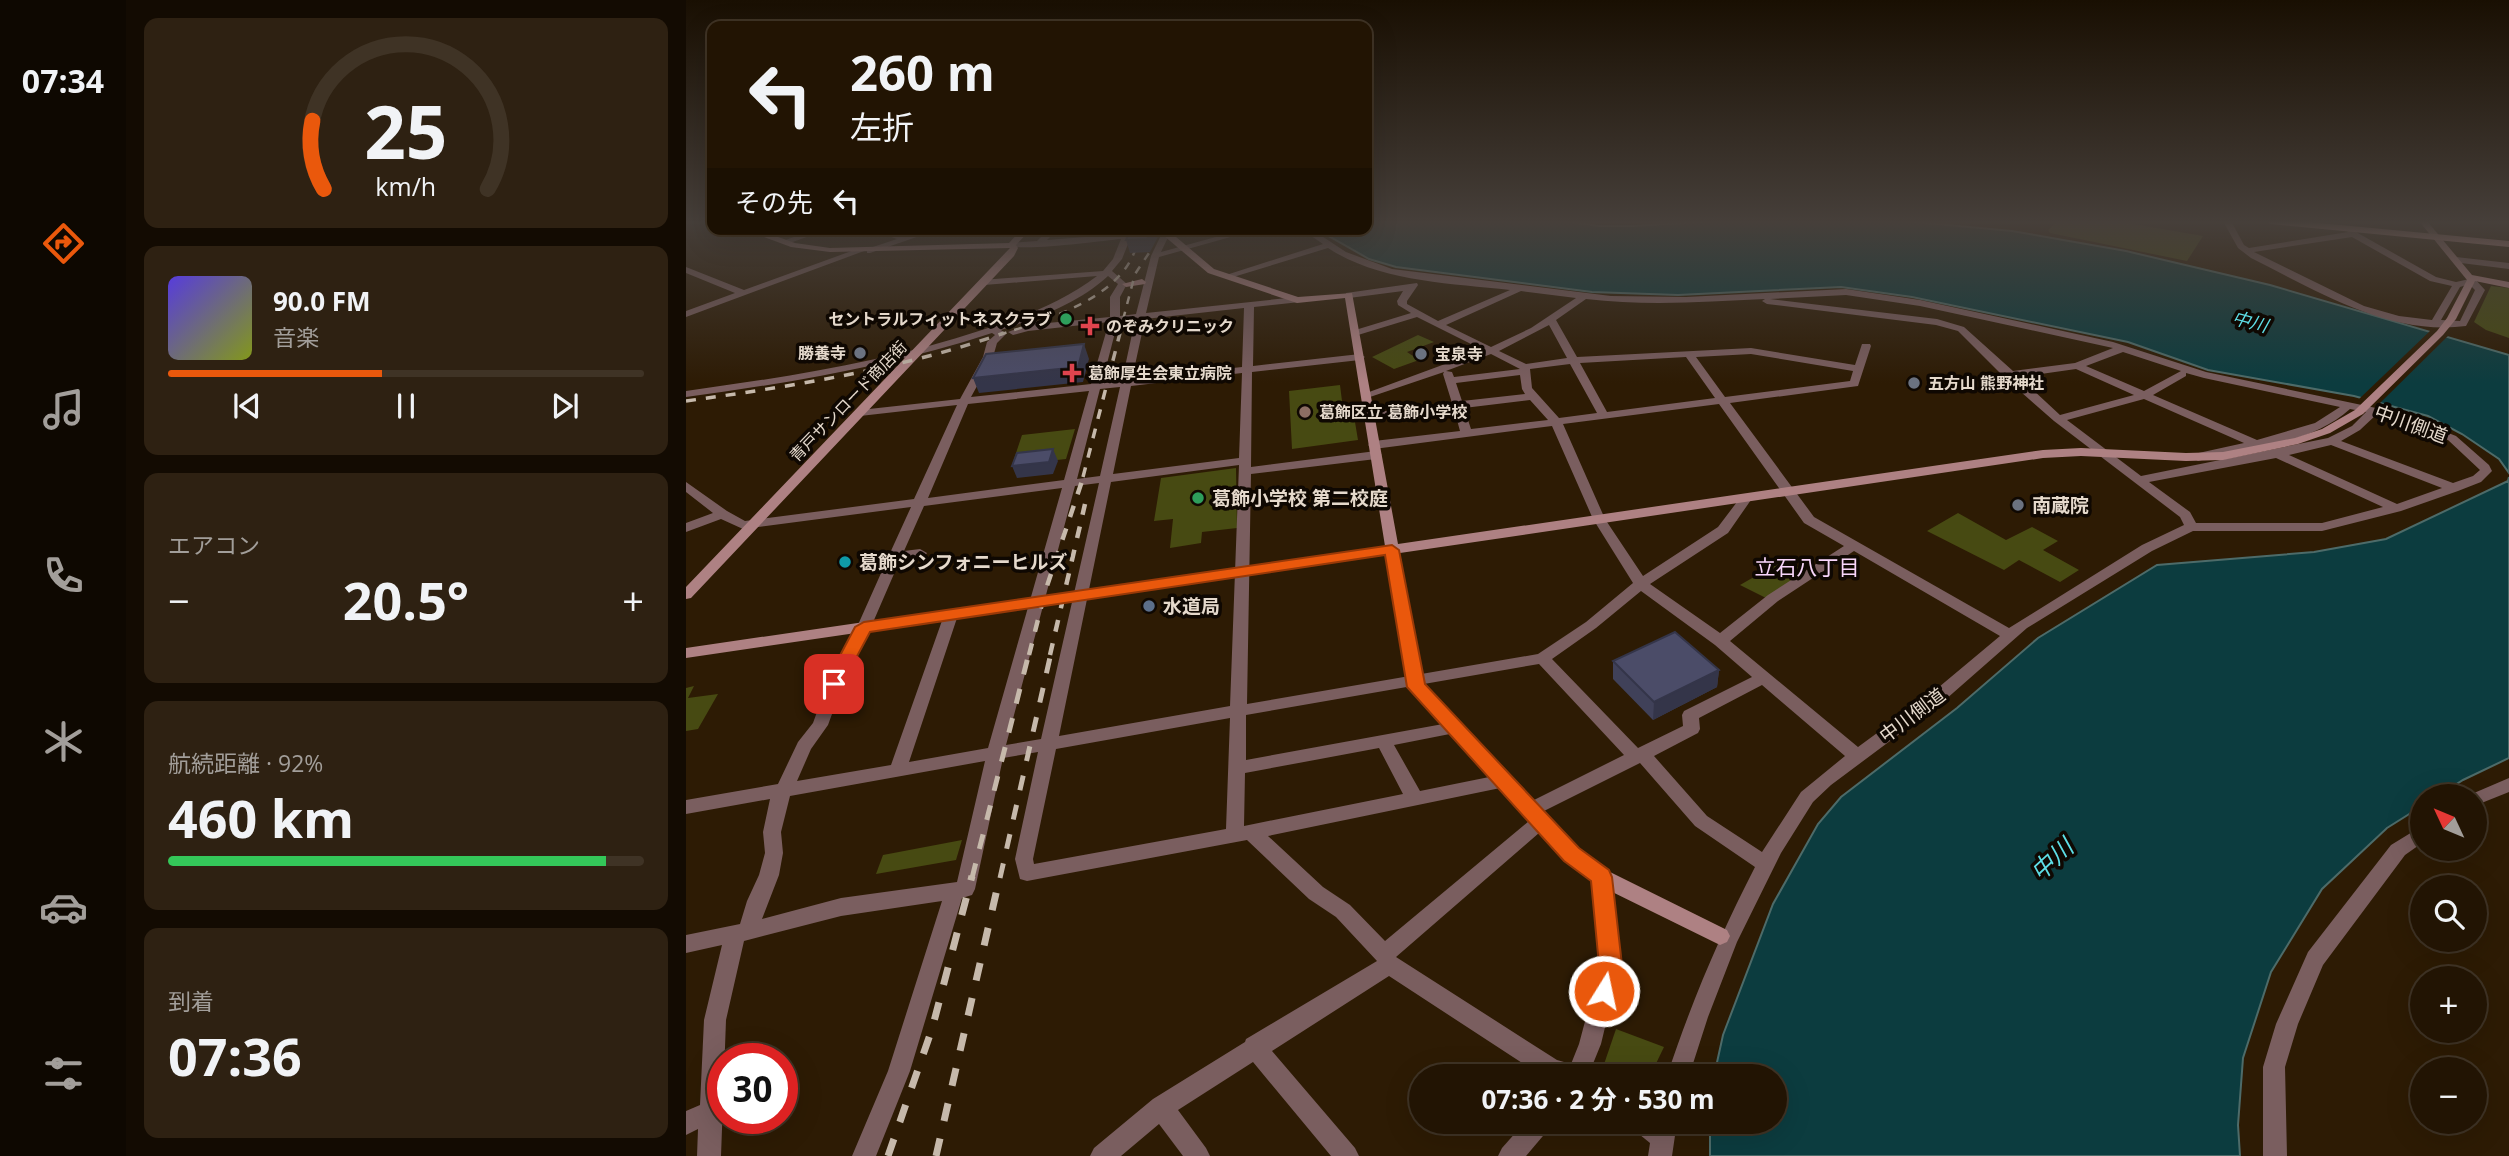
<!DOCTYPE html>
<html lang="ja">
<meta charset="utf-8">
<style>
body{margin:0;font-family:"Open Sans","Noto Sans JP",sans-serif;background:#2e2112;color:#f1f3f6;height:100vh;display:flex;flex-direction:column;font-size:26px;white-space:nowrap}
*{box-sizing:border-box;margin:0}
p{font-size:23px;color:#a29e9a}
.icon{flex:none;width:38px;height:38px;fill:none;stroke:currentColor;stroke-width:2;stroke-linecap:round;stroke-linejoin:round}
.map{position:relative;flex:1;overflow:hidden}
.drawer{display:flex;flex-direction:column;gap:18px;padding:18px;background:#130b02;width:560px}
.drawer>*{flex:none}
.guide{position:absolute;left:21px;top:21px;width:665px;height:214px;border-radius:14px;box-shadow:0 7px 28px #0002,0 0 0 2px #3f3325;background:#221403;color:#f1f3f6;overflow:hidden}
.needle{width:46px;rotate:314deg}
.buttons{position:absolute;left:1724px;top:784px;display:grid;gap:14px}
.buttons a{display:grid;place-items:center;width:77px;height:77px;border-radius:50%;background:#221403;box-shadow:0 7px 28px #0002,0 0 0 2px #3f3325;font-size:35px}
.speed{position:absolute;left:21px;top:1043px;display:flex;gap:14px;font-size:35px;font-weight:700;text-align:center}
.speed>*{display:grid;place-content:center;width:91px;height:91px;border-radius:50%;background:#221403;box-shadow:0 7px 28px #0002,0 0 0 2px #3f3325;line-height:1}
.speed .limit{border:10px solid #d22;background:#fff;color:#111}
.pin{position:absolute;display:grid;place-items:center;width:60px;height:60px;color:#fff;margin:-30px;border-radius:14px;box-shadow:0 4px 10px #0006}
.me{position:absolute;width:77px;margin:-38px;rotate:10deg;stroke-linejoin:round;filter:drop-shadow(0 0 5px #0008)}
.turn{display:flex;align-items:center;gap:24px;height:147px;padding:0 28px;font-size:32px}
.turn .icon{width:91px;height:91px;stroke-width:2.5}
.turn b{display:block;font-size:49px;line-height:60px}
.then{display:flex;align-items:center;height:66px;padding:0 28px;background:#0003;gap:14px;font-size:26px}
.big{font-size:52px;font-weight:700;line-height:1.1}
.drawer .card{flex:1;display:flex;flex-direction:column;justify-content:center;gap:10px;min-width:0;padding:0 24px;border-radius:14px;background:#2e2112}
.drawer .dial{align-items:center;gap:0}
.dial svg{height:182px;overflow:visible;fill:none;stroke:#3f3325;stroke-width:7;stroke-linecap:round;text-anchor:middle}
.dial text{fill:#f1f3f6;stroke:none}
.song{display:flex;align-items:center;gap:21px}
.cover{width:84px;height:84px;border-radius:10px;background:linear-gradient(135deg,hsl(250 70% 55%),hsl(70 70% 35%))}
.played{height:7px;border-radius:4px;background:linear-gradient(90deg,#ea580c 45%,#3f3325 45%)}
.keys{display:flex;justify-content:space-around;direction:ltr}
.heat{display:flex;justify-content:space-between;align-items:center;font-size:38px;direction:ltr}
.charge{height:10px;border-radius:5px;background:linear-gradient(90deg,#34c759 92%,#3f3325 0)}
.trip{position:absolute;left:723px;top:1064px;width:378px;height:70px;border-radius:35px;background:#221403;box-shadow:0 7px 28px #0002,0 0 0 2px #3f3325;font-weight:700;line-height:70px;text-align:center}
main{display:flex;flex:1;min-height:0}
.tabs{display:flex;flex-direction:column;width:126px;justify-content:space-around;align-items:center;background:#0e0801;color:#a29e9a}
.tabs .icon{width:49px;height:49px}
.tabs .selected{color:#ea580c}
.tabs b{font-size:32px;color:#f1f3f6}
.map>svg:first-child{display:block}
</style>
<main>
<nav class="tabs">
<b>07:34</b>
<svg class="icon selected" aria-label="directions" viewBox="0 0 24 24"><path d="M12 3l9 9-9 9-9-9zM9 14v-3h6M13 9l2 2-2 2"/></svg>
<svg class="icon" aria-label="music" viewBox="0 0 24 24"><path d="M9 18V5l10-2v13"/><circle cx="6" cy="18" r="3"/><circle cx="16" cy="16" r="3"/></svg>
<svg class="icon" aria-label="phone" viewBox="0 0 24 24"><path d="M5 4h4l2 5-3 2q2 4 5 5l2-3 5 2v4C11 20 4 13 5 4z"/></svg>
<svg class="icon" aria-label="climate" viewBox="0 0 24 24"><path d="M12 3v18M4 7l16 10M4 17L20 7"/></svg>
<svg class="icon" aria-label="car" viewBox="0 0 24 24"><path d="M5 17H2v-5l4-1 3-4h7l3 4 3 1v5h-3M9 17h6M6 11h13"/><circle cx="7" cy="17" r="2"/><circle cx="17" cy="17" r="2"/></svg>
<svg class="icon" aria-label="filters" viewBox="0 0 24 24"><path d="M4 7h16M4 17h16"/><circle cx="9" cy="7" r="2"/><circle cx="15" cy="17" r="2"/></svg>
</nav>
<section class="drawer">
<div class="card dial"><svg viewBox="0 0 100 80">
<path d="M14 69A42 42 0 1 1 86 69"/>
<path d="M14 69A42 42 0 0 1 9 39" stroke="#ea580c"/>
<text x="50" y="56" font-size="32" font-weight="700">25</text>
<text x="50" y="72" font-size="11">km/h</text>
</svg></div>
<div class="card">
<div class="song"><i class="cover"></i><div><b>90.0 FM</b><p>音楽</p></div></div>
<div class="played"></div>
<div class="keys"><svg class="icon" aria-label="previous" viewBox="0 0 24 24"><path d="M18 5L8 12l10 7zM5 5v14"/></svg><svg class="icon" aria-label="pause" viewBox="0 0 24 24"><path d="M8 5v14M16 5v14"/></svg><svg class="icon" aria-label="next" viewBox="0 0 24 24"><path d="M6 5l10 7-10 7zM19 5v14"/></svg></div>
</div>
<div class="card"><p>エアコン</p>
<div class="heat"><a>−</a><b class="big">20.5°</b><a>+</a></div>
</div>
<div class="card"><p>航続距離 · 92%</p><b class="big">460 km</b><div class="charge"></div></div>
<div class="card"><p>到着</p><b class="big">07:36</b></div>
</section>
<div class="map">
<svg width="1823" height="1156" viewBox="0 0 1823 1156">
<rect width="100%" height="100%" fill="#2d1b04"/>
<g fill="#474a12">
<polygon points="1372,221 1430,221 1517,236 1501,261 1364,233 1362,230"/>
<polygon points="1805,286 1823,288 1823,338 1800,330 1788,322"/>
<polygon points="732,335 748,342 721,352 733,360 708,369 686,357"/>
<polygon points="654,385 658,417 668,416 672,440 606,449 603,391"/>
<polygon points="389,429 380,459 326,465 336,435"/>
<polygon points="550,468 551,528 516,532 515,543 484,548 487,519 468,521 475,478"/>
<polygon points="1272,513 1320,540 1346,527 1372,541 1357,550 1393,570 1374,582 1333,560 1318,570 1241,531"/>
<polygon points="1099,559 1120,572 1080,598 1054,585"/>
<polygon points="8,686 2,698 32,694 12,729 0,731 0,688"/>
<polygon points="276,840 270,860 190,874 197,855"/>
<polygon points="930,1029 978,1047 964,1076 914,1076"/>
</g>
<g fill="#0c3c3f" stroke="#4d6b69" stroke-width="2">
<polygon points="681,221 879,221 913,226 947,226 1031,221 1219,221 1326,231 1440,251 1584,285 1823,355 1823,473 1813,459 1776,434 1742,416 1668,396 1522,370 1442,342 1226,297 1155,287 992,295 906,292 710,267 683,259 641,235 640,229 681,229"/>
<polygon points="1823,477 1823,758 1777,780 1752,796 1736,796 1736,806 1701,828 1636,889 1585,972 1557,1058 1552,1125 1554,1156 1024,1156 1024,1122 1088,1122 1088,1076 1028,1076 1037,1035 1087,904 1132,824 1155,797 1271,708 1352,638 1471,565 1628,552 1700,539 1822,481"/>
</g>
<polygon fill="#2d1b04" points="1746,329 1764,334 1691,406 1672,400"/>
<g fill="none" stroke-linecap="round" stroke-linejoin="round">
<g fill="#7a5e5f" fill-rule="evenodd">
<polygon points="900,221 981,221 977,223 904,223"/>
<path d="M1537,221H1545L1558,245L1563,248L1662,232L1659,228L1666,226L1670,232L1750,277L1770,282L1788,278L1799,290L1780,326C1703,336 1631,291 1565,258L1552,248ZM1666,237L1744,281L1766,286L1746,320L1713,316L1678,306L1568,252ZM1783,284L1789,290L1774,321L1755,320L1774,287Z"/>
<polygon points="130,229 143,229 101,244 94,242"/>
<path d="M183,229C196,229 207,236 219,237C228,237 241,229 254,229L184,253H181V249L211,239Z"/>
<path d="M363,229H372L361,240L437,234L438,229H446L445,234H452V238L444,239L436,259L426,271L441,284L434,297V316L450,314L465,256L477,231L484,233L475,252L559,229H573L473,257L460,313L611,297L614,298V302L568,307L567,366L674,354L679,357L674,360L566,372L565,467L690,451L696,455L690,459L565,474L561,704L852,654L900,622L947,583L907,519L866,426L688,449L682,445L688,441L774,431L768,409L683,419L677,416L683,413L766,403L757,374L758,372L684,397H676L675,395L797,350L731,317L672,335H666V331L725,313L712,305L711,301L717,291L663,298L660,297V293L731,283L732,285L721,301V304L752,321L824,290C763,283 694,282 642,248L544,278L537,276L637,244L615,229H625L660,252L706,269L925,296L1000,297L1160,289L1234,300L1427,342L1520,372L1709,412L1770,436L1803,465L1806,471L1795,482L1772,491L1715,511L1636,531H1507L1466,551L1341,628L1259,700L1145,785L1127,802L1095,853L1051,942L1022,1017L1003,1076H981C1005,1003 1034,935 1069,867L1009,826L954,763L850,815L844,817L838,815L835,810L838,805L938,755L853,664L560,715V760L768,722L774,724L776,728L774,732L708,745L734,791L818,774L824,776L827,781L824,786L582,836L637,887L664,905L699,941L849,816L855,814L861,816L864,821L861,826L710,957L871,1060L885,1064L893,1044L914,965L905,877L908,871L915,869L922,871L925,877L934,965L915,1044L902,1076H856L703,976L586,1051L669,1148L673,1156H645L567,1062L492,1110L520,1148L524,1156H497L473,1124L435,1156H404L408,1148L467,1099L559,1042L560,1039L691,961L650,917L623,899L561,840L341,881L334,879L329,859L352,752L317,758L289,889L286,895L276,898L224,1071L190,1156H166L202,1071L256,901L155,916L58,941L40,1020L35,1156H11L12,1129L0,1135V1111L14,1105L18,1020L36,945L0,953V935L54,924L61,901L73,875L79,853L77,832L84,799L0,814V800L92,784L112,742L127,723L148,665L171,627L200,562H189L187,559L189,556L204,553L225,507L57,529L35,519L0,532V523L27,513L0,492V482L41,511L59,521L228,499L271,405L174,416L168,413L174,410L274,399L297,357L301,342L309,335L306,333C206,366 103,383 0,397V391C100,377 200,362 296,330C337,317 377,302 411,276L298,285L295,284V280L417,271L427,259L435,239C415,241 333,252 321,245L325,243L351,241ZM422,276L432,284L424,297V317L341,325L322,332L327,335L342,331L423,322L405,384L285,397L307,357L311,343L320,334L315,330C352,318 393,303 422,276ZM835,291L890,298L845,328L805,347L760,325ZM1160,295L1234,306L1427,348L1389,363L1327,371L1278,327L1251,319L1084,299ZM900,299C959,306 1019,302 1079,299L1076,301L1081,304L1250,325L1272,331L1318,377L1368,421L1494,517L1498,525L1456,545L1323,628L1128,517L1044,403L1172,386L1185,346L1184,344H1176L1169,365L1065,348L891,357L870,320ZM558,308L556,367L446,379L459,319ZM449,320L436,381L416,383L432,321ZM863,325L881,358L840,364L813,351ZM1437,352L1495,371L1458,391L1400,366ZM805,354L834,369L768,377L766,372L760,371ZM1065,354L1167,371L1164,381L1039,397L1010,357ZM1000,357L1029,398L921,412L894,363ZM884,364L911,413L873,418L846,388L844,369ZM1390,369L1448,395L1374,415L1333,377ZM556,373L553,458L427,474L445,386ZM1500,373L1518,378L1654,407L1629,423L1571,440L1467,395L1500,376ZM834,375L836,389L839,394L776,401L770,383ZM434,387L414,476L391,479L414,389ZM403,391L378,480L242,498L282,404ZM1458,399L1558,443L1508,454L1506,457L1512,461C1562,448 1624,445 1664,409L1680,412L1666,426L1642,438L1455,476L1381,420ZM844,400L862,420L785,429L778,408ZM1033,404L1118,523L1158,546L1082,595L1034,633L964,584L1042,533L1067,497L1065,494H1057L1032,527L957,576L919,519L877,424ZM1691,414L1762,440L1794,470L1787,476L1767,483L1655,441L1674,430ZM1645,445L1756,488L1711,504L1603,455ZM1590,458L1697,507L1636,523H1510L1504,512L1463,482ZM553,465L544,706L373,736L425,482ZM413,483L355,739L320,745L389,486ZM376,488L302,748L223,762L272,615L265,610L258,615L205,765L111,781L125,749L142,725L164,665L185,627L214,560L239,556L241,553L234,549L218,551L238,506ZM1168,551L1314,636L1247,692L1172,747L1044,641L1092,601ZM955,591L1029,645L1066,677L998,711L996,715L997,726L952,748L866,659L910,628ZM1076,685L1159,756L1115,792L1076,852L1021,816L968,756L1012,733L1014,729L1013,718ZM544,718L540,829L348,864L347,859L370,749ZM693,748L717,794L558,826L559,773ZM299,761L271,882L155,898L76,919L93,875L97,853L95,832L104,796Z"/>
<polygon points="171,249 178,251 0,317 0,311 49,293 0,273 0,267 58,290"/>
<polygon points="1770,257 1823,263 1823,269 1767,262 1767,258"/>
<polygon points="1823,778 1823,792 1788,806 1788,796 1781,796"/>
<polygon points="1736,826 1736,843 1719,855 1637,965 1612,1024 1599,1067 1601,1156 1577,1156 1577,1067 1590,1024 1622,952 1705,845"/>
<polygon points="839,1122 866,1122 862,1130 840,1156 812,1156 816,1148"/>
<polygon points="944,1122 991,1122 986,1156 962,1156 964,1143 948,1130"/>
</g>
<g fill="#ae8183" fill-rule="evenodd">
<polygon points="1733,221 1741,221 1786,275 1823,282 1823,288 1789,281 1770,319 1757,335 1677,414 1644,433 1612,444 1537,460 1500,461 1395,456 1357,458 714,553 738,685 893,849 922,871 1041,930 1044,936 1041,942 1034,945 908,883 879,859 722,687 701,555 0,658 0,648 699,546 659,298 611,303 522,273 477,235 477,231 483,231 528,269 612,297 666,293 712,544 1357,450 1395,448 1500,453 1537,452 1609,438 1636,429 1669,410 1751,331 1761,318 1781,280"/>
<polygon points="57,229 70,229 109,243 144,248 323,243 336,229 345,229 330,245 332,248 328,256 5,598 0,599 0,587 324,248 144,252 105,247"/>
<polygon points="456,279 460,282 459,284 440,287 436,284"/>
</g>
<polygon fill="#d79d9f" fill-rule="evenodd" points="1579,221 1612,221 1823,241 1823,247 1584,224"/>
<g stroke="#c6b9ab" stroke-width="2.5" stroke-dasharray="8 8" stroke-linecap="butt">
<path d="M313,335C355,321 411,306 439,269C448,257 452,243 456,229"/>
<polyline points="433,335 449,274 463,253 471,229"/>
</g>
<g stroke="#c6b9ab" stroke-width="3.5" stroke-dasharray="10 10" stroke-linecap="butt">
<path d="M0,401C108,386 215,369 318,333"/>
<polyline points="397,477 434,333"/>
</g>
<g stroke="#c6b9ab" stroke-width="4.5" stroke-dasharray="12 12" stroke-linecap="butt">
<polyline points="343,655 359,592 398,475"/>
<polyline points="364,655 399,504"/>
</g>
<g stroke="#c6b9ab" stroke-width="5" stroke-dasharray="15 15" stroke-linecap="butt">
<polyline points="286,878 343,653"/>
<polyline points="314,878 365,653"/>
</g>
<g stroke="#c6b9ab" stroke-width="7" stroke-dasharray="18 18" stroke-linecap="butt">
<polyline points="202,1156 246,1029 286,876"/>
<polyline points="250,1156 314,876"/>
</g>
</g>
<polygon fill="#404159" points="927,661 1033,670 1031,687 967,720 927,679"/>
<g fill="#343549">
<polygon points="466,229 476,229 464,252 444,253 440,240"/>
<polygon points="398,344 403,359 397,382 293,393 287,378"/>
<polygon points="367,449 372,461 367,474 331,478 326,466"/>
<polygon points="1033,670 1031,687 967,720 968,702"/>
</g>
<g fill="#4b4c68" stroke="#343549" stroke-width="2">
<polygon points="445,229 466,229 461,239 440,240"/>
<polygon points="398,344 392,367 287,378 300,354"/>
<polygon points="367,449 363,462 326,466 331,453"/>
<polygon points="989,632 1033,670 968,702 927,661"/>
</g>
<linearGradient id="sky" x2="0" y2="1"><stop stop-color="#190f02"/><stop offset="0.58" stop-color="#463f3a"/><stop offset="1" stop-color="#463f3a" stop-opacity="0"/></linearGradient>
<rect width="1823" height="383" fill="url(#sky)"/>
<polygon fill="#ea580c" stroke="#983908" stroke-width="2" points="706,545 713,550 739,684 893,848 923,870 926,877 936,965 926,999 918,1002 909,999 905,991 913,965 905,881 878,861 721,687 699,555 184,632 154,688 142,688 139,684 169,627 178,622"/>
<g fill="#2e9e5b" stroke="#0f0802" stroke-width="2.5">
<circle cx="380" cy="319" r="7"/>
<circle cx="512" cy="498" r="7"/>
</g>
<g fill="#e0444e" stroke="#0f0802" stroke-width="2.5">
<path d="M400.5 315.5h7v7h7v7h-7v7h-7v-7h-7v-7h7z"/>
<path d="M382.5 362.5h7v7h7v7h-7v7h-7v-7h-7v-7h7z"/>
</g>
<g fill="#6b7280" stroke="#0f0802" stroke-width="2.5">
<circle cx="174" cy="353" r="7"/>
<circle cx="735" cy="354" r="7"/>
<circle cx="1228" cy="383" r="7"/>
<circle cx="1332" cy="505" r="7"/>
</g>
<circle fill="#8d6e63" stroke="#0f0802" stroke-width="2.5" cx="619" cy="412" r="7"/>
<circle fill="#0f9aa8" stroke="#0f0802" stroke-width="2.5" cx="159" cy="562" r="7"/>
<circle fill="#5c6f8a" stroke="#0f0802" stroke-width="2.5" cx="463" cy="606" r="7"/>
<g text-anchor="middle" stroke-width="7" stroke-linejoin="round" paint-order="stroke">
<g font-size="16" font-weight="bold" fill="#e5d9cc" stroke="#0f0802" text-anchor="start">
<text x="366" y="325" text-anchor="end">セントラルフィットネスクラブ</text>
<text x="420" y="332">のぞみクリニック</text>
<text x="160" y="359" text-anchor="end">勝養寺</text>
<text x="749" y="360">宝泉寺</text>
<text x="402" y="379">葛飾厚生会東立病院</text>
<text x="1242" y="389">五方山 熊野神社</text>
<text x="633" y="418">葛飾区立 葛飾小学校</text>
</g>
<g font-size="16" fill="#e5d9cc" stroke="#0f0802">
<text transform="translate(162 401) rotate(-46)" y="6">青戸サンロード商店街</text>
</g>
<g font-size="18" font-style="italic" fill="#5edee6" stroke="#0f0802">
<text transform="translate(1564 322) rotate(15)" y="6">中川</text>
</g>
<g font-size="19" fill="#e5d9cc" stroke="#0f0802">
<text transform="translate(1725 424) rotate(20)" y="7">中川側道</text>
<text transform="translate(1226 715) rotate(-37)" y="7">中川側道</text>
</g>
<g font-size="19" font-weight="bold" fill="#e5d9cc" stroke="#0f0802" text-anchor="start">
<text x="526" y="505">葛飾小学校 第二校庭</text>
<text x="1346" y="512">南蔵院</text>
<text x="173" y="569">葛飾シンフォニーヒルズ</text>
<text x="477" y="613">水道局</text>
</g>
<g font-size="21" fill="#f8d6fa" stroke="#0f0802">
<text x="1121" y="575">立石八丁目</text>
</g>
<g font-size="24" font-style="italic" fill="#5edee6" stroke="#0f0802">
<text transform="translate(1366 860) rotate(-43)" y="8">中川</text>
</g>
</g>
</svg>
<div class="buttons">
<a><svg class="needle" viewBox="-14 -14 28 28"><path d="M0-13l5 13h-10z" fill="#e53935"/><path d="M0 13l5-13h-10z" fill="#a29e9a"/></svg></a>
<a><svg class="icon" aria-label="search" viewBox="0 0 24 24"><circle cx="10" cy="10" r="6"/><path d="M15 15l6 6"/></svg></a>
<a>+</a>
<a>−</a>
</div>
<div class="speed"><div class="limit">30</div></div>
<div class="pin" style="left:148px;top:684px;background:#d93025"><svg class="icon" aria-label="arrive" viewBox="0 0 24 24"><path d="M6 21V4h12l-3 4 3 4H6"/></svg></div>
<svg class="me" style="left:918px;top:991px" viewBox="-20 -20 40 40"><circle r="17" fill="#ea580c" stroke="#fff" stroke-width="3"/><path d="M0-11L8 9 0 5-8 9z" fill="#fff"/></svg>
<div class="trip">07:36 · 2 分 · 530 m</div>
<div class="guide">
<div class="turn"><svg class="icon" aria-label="left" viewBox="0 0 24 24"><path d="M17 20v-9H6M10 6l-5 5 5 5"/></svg><div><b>260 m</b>左折</div></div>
<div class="then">その先<svg class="icon" aria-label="left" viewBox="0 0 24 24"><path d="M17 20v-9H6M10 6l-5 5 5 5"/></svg></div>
</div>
</div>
</main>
